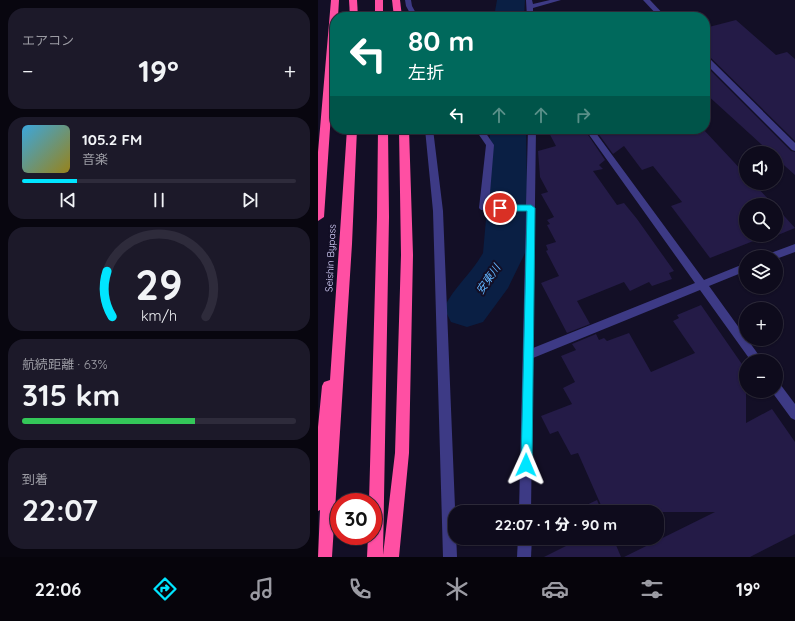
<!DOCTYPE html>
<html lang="ja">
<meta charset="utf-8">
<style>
body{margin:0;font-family:Quicksand,"Noto Sans JP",sans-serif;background:#1c1929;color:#f1f3f6;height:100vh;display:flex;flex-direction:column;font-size:15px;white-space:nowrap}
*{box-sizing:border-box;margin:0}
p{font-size:13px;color:#9b9ba3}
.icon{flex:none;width:22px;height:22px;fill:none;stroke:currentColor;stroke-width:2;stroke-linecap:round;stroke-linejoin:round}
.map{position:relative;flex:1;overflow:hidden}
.drawer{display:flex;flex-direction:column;gap:8px;padding:8px;background:#08060f;width:318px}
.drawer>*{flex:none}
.guide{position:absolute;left:12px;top:12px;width:380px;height:122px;border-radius:16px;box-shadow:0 1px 3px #0004,0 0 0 1px #2e2b3b;background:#00695c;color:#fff;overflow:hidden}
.tools{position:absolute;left:421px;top:146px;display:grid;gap:8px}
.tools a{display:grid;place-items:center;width:44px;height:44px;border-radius:50%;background:#0e0b1c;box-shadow:0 1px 3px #0004,0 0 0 1px #2e2b3b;font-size:20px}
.speed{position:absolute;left:12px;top:493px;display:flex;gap:8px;font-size:20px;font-weight:700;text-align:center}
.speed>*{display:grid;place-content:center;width:52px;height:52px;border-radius:50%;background:#0e0b1c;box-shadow:0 1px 3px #0004,0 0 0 1px #2e2b3b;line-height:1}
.speed .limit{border:6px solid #d22;background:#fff;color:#111}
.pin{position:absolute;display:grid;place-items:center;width:34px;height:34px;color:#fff;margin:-17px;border:2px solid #fff;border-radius:50%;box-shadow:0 1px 4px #0007}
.me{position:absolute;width:44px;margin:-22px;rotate:1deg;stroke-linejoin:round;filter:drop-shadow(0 0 3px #0008)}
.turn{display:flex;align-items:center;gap:14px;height:84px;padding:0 12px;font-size:18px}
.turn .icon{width:52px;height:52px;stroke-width:2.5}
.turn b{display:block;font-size:28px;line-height:34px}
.lanes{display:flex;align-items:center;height:38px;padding:0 12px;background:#0003;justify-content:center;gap:20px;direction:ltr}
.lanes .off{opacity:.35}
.big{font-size:30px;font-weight:800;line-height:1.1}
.drawer .widget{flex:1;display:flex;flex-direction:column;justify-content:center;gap:6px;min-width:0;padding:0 14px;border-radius:16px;background:#1c1929}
.drawer .dial{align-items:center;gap:0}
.dial svg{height:104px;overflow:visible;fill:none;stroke:#2e2b3b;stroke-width:7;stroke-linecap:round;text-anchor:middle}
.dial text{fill:#f1f3f6;stroke:none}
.song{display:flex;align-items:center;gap:12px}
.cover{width:48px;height:48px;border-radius:6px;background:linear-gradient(135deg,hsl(200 70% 55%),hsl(50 70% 35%))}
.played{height:4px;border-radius:2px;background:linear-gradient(90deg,#00e5ff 20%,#2e2b3b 20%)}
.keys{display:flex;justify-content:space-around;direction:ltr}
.heat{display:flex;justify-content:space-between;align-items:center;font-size:22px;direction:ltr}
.charge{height:6px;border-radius:3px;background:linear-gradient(90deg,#34c759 63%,#2e2b3b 0)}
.trip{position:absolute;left:130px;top:505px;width:216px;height:40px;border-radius:16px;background:#0e0b1c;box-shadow:0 1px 3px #0004,0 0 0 1px #2e2b3b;font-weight:800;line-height:40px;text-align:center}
.menu{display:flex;height:64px;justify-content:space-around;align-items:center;background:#06040b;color:#9b9ba3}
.menu .icon{width:28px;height:28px}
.menu .current{color:#00e5ff}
.menu b{font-size:18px;color:#f1f3f6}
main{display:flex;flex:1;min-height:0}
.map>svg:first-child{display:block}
</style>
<main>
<section class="drawer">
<div class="widget"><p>エアコン</p>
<div class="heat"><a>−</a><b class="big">19°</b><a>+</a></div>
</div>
<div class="widget">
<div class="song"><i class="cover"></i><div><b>105.2 FM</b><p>音楽</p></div></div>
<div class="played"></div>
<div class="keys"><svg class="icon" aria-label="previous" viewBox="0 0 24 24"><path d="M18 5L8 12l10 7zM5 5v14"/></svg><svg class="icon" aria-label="pause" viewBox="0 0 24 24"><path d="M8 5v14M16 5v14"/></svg><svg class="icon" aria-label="next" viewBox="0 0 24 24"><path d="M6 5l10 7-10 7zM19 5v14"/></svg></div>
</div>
<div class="widget dial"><svg viewBox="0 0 100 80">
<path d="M14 69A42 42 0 1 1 86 69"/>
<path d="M14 69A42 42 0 0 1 10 34" stroke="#00e5ff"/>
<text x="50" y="56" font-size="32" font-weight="700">29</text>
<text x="50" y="72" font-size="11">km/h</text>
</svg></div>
<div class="widget"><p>航続距離 · 63%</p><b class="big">315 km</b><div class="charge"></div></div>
<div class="widget"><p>到着</p><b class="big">22:07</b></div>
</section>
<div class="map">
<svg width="477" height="557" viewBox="0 0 477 557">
<rect width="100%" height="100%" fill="#130f26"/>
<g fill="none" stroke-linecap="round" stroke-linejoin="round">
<g fill="#0a1f44" fill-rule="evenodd">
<polygon points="179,0 207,0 206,17 176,17"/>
<path d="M172,129H208L209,186L207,253L190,288L165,322L149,327L133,322L126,308C136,287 154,273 165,253L171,186Z"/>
</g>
</g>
<g fill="#241b47">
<polygon points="418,20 458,55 469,52 477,59 477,141 391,56 387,56 387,28"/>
<polygon points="387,65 473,151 477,152 477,175 458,158 458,153 453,153 387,93"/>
<polygon points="229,129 266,129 287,160 281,165 285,169 275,171 299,205 306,203 319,219 356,271 351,273 354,279 334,286 331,282 312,291 306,282 259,301 272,324 249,333 223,283 241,276 228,251 230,250 228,245 238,242 229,225 232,224 229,220 236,217 223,194 230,192 222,177 220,151 238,146"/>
<polygon points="277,129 385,129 428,175 428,183 435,183 456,205 428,205 428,235 458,235 458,207 477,228 440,243 438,240 392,258 353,206 364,202 335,166 324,170 306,146 295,154"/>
<polygon points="383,305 428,370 428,423 454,409 477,442 477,534 432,557 306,557 397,512 286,512 260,453 253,455 240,431 232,434 223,416 254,404 245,388 257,382 243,356 258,350 254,344 278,334 281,340 286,338 289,341 311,333 333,372 377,353 355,321 361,318 359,315"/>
<polygon points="279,500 284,512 254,512"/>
<polygon points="257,538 295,538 303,557 226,557 258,541"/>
</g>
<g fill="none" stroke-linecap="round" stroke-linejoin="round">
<g fill="#3d3a85" fill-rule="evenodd">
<polygon points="87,0 93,0 94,6 100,17 94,17 88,6"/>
<polygon points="208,0 214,0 215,4 232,0 243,0 215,8 215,17 209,17"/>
<polygon points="325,0 332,0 348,17 341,17"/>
<polygon points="387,57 390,57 477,143 477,151 474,150 387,63"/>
<polygon points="107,129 115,129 125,211 139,557 125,557 115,211"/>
<polygon points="157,129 165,129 176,145 171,205 208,205 210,129 218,129 215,348 377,283 267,129 275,129 386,280 428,263 428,271 391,286 445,361 433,361 382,290 215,358 213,512 201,512 208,211 163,210 161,208 168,145"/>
<polygon points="477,244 477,252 458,259 458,257 448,257 450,254"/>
<polygon points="458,383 462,384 477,404 477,420 473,418 454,392 458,391"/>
<polygon points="200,538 214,538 213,557 199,557"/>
</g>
<g fill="#ff4fa3" fill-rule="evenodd">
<polygon points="13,0 21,0 20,17 17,17 17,55 6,217 0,221 0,152"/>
<polygon points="31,0 39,0 40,17 32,17"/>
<rect x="57" y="0" width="8" height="17"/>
<polygon points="74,0 82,0 84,17 76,17"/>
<polygon points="29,129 39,129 34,244 14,557 0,557 2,510 0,511 0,427 4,386 6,382 12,380"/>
<polygon points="60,129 70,129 71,217 65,555 77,453 83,255 81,129 91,129 95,255 91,453 81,557 49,557 50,536 55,536 55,502 51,502 59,217"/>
</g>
</g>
<polygon fill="#00e5ff" stroke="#0095a6" points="179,205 213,205 217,208 214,465 212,469 208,470 204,469 203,465 209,211 182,211 177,208"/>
<g text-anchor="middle" stroke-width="4" stroke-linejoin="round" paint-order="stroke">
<g font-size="10" fill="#d9d4ff" stroke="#130f26">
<text transform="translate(12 258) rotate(-87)" y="4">Seishin Bypass</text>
</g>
<g font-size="11" font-style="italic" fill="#62b6ff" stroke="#130f26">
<text transform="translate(170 279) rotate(-56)" y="4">安東川</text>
</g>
</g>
</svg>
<div class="tools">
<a><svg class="icon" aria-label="sound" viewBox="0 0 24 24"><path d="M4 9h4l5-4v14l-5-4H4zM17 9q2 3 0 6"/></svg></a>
<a><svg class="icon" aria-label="search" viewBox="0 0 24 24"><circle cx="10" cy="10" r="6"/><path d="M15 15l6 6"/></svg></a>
<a><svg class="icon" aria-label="layers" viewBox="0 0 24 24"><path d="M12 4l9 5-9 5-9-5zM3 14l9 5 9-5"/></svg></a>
<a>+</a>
<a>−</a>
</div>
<div class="speed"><div class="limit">30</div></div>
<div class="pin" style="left:182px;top:208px;background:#d93025"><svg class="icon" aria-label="arrive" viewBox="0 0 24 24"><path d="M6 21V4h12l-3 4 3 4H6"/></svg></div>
<svg class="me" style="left:208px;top:465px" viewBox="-20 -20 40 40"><path d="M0-17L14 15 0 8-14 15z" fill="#00e5ff" stroke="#fff" stroke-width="4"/></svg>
<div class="trip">22:07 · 1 分 · 90 m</div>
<div class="guide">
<div class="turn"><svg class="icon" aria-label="left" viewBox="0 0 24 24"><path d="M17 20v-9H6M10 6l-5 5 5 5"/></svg><div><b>80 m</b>左折</div></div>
<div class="lanes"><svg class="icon" aria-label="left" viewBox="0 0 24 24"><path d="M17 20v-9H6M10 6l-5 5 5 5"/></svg><svg class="icon off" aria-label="ahead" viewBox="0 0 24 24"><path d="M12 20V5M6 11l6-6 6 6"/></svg><svg class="icon off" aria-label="ahead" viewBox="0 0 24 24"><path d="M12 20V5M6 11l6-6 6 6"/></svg><svg class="icon off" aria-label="right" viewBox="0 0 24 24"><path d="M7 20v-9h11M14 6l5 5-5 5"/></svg></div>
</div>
</div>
</main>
<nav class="menu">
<b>22:06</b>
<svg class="icon current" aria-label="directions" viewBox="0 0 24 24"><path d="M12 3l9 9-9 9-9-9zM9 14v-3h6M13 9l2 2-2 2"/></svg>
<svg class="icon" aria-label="music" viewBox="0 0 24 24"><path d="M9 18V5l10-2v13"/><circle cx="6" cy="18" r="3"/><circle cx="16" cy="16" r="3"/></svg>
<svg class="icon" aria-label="phone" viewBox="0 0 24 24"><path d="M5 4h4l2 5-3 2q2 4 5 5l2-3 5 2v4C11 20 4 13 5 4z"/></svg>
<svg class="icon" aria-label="climate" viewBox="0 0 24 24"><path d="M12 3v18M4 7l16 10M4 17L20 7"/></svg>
<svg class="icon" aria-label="car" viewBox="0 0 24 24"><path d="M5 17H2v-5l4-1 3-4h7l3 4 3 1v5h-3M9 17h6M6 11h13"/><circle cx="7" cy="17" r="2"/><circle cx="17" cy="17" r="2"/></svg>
<svg class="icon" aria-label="filters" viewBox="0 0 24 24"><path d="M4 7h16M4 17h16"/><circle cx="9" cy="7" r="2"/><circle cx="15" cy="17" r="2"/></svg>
<b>19°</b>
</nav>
